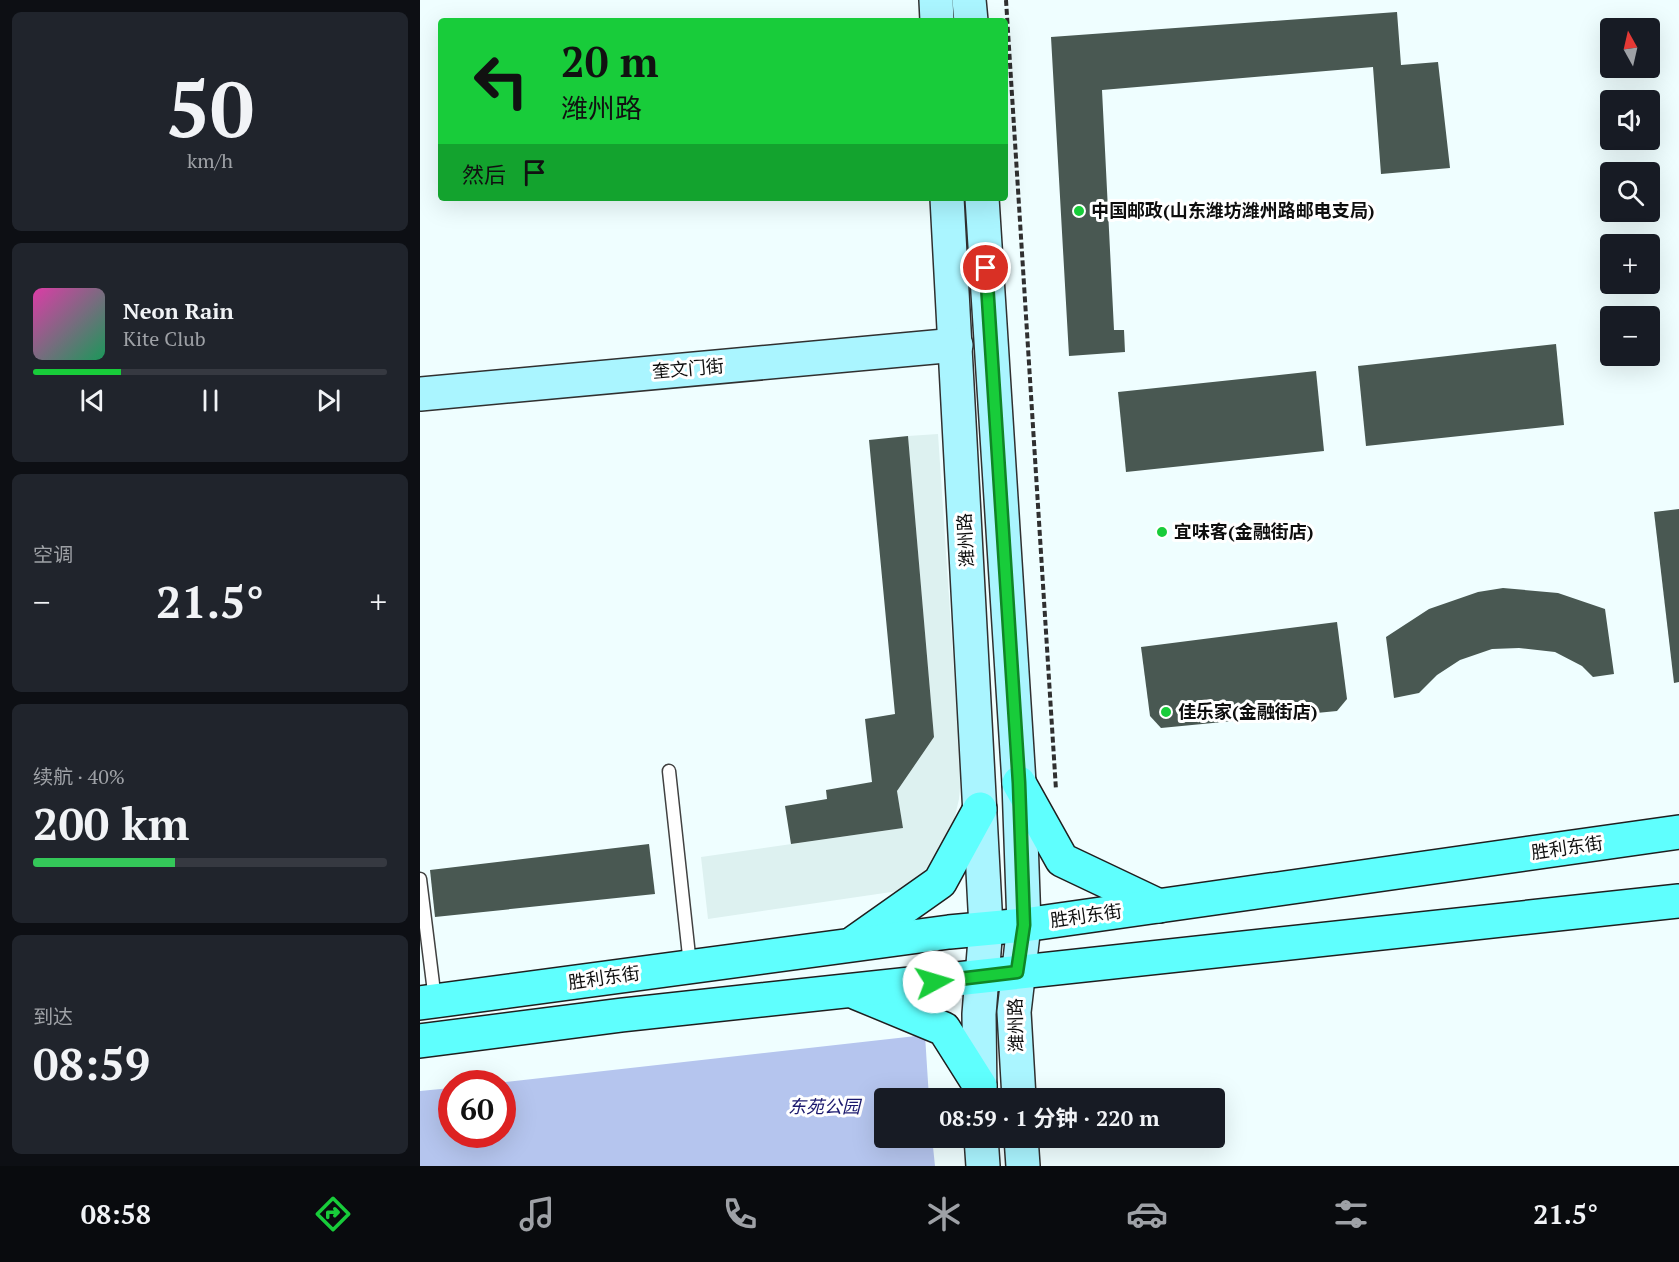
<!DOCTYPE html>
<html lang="zh">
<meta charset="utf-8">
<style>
body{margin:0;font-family:"PT Serif","Noto Sans SC",serif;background:#20242c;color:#f1f3f6;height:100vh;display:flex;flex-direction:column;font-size:22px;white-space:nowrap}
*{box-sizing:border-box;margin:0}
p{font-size:20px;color:#9ea1a6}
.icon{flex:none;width:33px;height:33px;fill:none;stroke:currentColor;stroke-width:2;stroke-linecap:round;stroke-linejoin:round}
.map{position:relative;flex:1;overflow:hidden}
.panel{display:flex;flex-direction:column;gap:12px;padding:12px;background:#0d0f14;width:420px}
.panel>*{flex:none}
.hud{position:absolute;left:18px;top:18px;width:570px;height:183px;border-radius:6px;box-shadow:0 6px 24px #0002;background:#18cc3a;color:#111;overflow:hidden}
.needle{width:39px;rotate:352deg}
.buttons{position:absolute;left:1180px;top:18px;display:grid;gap:12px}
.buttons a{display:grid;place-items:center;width:60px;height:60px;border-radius:6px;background:#171b24;box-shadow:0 6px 24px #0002;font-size:30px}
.speed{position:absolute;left:18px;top:1070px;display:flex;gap:12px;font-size:30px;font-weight:700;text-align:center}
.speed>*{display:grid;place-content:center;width:78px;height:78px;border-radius:50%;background:#171b24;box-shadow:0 6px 24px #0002;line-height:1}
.speed .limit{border:9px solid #d22;background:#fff;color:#111}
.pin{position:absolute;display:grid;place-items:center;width:51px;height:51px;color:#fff;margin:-26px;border:3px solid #fff;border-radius:50%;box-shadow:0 2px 6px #0007}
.me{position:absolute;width:66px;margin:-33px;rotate:84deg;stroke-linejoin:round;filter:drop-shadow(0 0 4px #0008)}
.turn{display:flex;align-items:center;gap:21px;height:126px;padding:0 24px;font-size:27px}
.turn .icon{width:78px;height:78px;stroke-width:2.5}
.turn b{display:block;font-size:42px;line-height:51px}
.then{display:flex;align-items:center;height:57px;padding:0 24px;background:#0003;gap:12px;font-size:22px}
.big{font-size:45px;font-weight:700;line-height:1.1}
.panel .widget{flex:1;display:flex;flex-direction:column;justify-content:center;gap:9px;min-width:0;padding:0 21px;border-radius:9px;background:#20242c}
.panel .dial{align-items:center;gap:0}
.dial b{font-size:78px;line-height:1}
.song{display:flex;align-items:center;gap:18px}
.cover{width:72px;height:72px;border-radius:9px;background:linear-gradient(135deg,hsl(320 70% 55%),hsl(150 70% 35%))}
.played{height:6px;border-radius:3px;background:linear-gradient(90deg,#18cc3a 25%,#363941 25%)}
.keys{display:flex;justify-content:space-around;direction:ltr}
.heat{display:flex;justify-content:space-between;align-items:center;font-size:33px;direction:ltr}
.charge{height:9px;border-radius:4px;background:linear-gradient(90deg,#34c759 40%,#363941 0)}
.trip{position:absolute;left:454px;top:1088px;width:351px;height:60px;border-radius:6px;background:#171b24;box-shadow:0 6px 24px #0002;font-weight:700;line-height:60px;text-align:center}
.dock{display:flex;height:96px;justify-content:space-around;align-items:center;background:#090b0e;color:#9ea1a6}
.dock .icon{width:42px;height:42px}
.dock .current{color:#18cc3a}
.dock b{font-size:27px;color:#f1f3f6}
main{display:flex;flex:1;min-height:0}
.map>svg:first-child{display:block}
</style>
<main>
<section class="panel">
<div class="widget dial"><b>50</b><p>km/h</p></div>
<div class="widget">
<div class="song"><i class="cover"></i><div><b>Neon Rain</b><p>Kite Club</p></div></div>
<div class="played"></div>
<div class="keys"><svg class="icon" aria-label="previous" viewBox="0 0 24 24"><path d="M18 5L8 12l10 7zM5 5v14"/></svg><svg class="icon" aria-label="pause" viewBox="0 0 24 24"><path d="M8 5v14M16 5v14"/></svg><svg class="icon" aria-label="next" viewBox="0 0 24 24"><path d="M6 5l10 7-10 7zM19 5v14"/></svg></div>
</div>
<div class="widget"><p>空调</p>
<div class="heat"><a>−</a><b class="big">21.5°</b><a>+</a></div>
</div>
<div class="widget"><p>续航 · 40%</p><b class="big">200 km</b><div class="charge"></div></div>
<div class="widget"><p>到达</p><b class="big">08:59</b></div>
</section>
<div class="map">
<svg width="1259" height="1166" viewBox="0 0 1259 1166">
<rect width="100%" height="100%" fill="#effeff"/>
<polygon fill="#b5c5ee" points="505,1035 509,1098 465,1098 465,1137 512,1137 515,1166 0,1166 0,1091 31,1088 32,1134 82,1134 82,1083 76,1083"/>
<polygon fill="#ddf1f0" points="518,434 541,775 539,799 531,833 513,864 485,890 288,919 281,857 483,828 477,791 514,737 488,436"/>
<g fill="#495852">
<polygon points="977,12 981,65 1018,62 1030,168 961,174 953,67 682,90 694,330 704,330 705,352 649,356 631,37"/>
<polygon points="1136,344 1144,425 946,446 938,366"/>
<polygon points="896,371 904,451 706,472 698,392"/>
<polygon points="488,436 514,737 477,791 483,828 371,844 365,806 407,799 406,790 452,782 445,719 475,714 449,440"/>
<polygon points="1259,509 1259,682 1254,683 1234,512"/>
<polygon points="1083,588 1138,593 1185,609 1194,674 1173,677 1162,666 1135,652 1099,648 1072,649 1040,660 1017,675 999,693 974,698 966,637 1009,609 1058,592"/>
<polygon points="917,622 927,699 917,711 741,728 730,716 721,647"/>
<polygon points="229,844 235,894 15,917 10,870"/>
</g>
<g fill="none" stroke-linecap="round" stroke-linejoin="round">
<defs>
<g id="lane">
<polyline points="249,771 270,965"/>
<polyline points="0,879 15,1000"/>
</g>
<g id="secondary">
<polyline points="516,0 517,21"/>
<polyline points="549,0 551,21"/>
<polyline points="527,198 566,927 559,1014 560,1098"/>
<polyline points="562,198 599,783 604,925 594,1012 599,1098"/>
<polyline points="0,394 536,345"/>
<polyline points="561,1137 563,1166"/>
<polyline points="601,1137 603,1166"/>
</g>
<g id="primary">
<polyline points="599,783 642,860 739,906"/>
<polyline points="435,942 520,882 560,809"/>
<polyline points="437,993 524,1029 560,1086"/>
<polyline points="0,1003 529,932 604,925 1259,832"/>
<polyline points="0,1041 202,1015 1259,901"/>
</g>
</defs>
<use href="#lane" stroke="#414141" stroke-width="15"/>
<use href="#secondary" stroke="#303030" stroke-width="36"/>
<use href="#primary" stroke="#1f1f1f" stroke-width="36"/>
<polyline stroke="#303030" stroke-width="4" stroke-dasharray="6 3" stroke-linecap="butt" points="586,0 636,790"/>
<use href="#lane" stroke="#fff" stroke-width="12"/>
<use href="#secondary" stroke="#aaf5ff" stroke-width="33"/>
<use href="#primary" stroke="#5ffffe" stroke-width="33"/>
</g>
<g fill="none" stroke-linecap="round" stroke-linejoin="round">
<defs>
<polyline id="route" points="514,982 597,972 604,925 599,783 566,268"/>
</defs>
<use href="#route" stroke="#108526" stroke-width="15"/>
<use href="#route" stroke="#18cc3a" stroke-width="10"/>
</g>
<g fill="#18cc3a" stroke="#fff" stroke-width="2">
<circle cx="659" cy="211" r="6"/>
<circle cx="742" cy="532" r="6"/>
<circle cx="746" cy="712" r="6"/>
</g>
<g text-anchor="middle" stroke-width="6" stroke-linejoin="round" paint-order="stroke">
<g font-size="18" font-weight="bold" fill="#0e0e0e" stroke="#fff" text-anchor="start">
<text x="671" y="217">中国邮政(山东潍坊潍州路邮电支局)</text>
<text x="754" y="538">宜味客(金融街店)</text>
<text x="758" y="718">佳乐家(金融街店)</text>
</g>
<g font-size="18" fill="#0e0e0e" stroke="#fff">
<text transform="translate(268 369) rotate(-5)" y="6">奎文门街</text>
<text transform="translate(546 540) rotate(-93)" y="6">潍州路</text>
<text transform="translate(1147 848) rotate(-8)" y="6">胜利东街</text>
<text transform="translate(666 916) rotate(-8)" y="6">胜利东街</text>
<text transform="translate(184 978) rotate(-8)" y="6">胜利东街</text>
<text transform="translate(596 1025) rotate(-91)" y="6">潍州路</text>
</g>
<g font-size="18" font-style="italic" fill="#1a186d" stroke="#fff">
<text x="404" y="1113">东苑公园</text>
</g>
</g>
</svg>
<div class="buttons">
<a><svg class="needle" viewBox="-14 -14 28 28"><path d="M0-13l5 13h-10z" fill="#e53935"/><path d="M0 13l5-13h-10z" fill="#9ea1a6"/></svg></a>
<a><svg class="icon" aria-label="sound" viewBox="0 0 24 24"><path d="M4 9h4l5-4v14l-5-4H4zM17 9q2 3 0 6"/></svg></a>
<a><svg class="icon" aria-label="search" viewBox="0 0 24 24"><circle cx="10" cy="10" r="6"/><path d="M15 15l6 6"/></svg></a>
<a>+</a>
<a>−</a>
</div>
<div class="speed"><div class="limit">60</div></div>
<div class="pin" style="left:566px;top:268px;background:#d93025"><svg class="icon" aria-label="arrive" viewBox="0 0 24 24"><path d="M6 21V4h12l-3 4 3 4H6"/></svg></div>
<svg class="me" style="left:514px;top:982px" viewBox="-20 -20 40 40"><circle r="19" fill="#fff"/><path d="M0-13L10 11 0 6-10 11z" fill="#18cc3a"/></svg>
<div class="trip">08:59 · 1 分钟 · 220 m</div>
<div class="hud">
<div class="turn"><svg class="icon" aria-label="left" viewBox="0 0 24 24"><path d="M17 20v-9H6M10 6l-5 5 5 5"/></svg><div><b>20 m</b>潍州路</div></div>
<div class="then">然后<svg class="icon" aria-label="arrive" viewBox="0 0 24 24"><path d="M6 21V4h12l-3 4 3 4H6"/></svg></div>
</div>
</div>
</main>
<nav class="dock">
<b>08:58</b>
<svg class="icon current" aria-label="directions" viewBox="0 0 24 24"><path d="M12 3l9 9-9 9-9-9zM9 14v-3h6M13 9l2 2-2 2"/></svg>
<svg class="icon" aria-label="music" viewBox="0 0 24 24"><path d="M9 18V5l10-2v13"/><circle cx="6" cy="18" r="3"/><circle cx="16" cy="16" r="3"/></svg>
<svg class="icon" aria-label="phone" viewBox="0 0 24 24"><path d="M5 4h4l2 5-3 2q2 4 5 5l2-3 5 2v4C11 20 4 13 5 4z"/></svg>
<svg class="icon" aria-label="climate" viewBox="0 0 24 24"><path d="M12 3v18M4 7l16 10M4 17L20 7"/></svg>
<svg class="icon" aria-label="car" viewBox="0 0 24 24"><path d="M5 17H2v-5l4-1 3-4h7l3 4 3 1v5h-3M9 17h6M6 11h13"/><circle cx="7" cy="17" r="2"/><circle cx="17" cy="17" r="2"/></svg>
<svg class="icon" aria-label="filters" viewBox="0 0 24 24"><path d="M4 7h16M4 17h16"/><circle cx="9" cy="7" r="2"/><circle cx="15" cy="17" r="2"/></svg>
<b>21.5°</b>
</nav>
